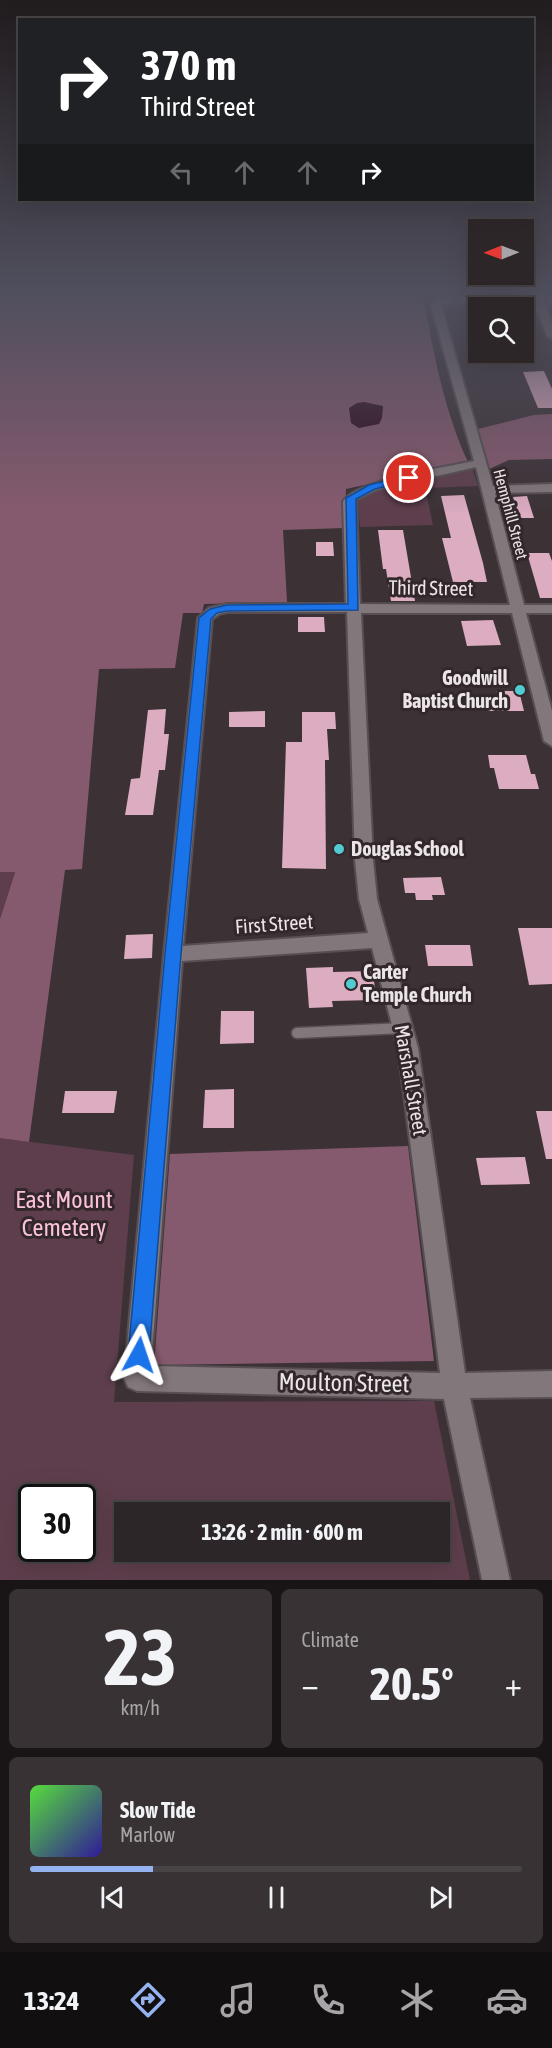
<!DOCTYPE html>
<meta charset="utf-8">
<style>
body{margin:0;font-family:"Asap Condensed",sans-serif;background:#393234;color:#f1f3f6;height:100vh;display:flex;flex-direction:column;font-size:22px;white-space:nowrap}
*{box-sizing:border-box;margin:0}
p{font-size:20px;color:#a7a5a8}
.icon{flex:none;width:33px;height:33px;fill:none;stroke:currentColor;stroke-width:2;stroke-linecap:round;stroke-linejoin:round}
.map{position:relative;height:1580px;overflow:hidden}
.drawer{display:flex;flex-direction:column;gap:9px;padding:9px;background:#191516;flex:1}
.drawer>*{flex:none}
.guide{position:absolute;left:18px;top:18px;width:516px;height:183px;border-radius:0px;box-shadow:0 6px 24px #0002,0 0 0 2px #484345;background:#202124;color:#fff;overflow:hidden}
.needle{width:39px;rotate:269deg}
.controls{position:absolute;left:468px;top:219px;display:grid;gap:12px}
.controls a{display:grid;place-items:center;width:66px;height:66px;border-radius:0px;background:#2d2628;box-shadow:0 6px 24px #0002,0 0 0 2px #484345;font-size:30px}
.speed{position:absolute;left:18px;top:1484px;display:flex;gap:12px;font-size:30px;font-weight:700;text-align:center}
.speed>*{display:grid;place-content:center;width:78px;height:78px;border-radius:50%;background:#2d2628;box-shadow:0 6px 24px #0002,0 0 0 2px #484345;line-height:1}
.speed .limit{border:3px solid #111;border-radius:9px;background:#fff;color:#111}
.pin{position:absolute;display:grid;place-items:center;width:51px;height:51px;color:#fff;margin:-26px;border:3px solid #fff;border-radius:50%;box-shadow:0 2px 6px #0007}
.me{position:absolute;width:66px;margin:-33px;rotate:5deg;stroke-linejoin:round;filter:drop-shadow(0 0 4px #0008)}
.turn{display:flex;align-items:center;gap:21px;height:126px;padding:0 24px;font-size:27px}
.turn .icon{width:78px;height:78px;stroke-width:2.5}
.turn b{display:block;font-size:42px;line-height:51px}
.lanes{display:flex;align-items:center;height:57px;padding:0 24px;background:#0003;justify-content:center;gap:30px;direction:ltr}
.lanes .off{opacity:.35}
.big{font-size:45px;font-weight:700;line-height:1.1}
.drawer .tile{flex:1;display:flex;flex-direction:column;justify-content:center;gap:9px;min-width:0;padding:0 21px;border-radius:9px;background:#393234}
.drawer .dial{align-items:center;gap:0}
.dial b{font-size:78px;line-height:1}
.song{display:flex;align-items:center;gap:18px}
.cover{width:72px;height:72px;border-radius:9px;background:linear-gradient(135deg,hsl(110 70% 55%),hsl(250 70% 35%))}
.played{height:6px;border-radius:3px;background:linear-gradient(90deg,#95b2f1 25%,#484345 25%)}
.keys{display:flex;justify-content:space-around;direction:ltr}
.heat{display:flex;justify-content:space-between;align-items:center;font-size:33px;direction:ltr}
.drawer .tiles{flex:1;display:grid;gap:9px;grid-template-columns:1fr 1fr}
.tile:last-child{grid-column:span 2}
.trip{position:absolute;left:114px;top:1502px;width:336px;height:60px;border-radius:0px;background:#2d2628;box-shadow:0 6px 24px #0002,0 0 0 2px #484345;font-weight:700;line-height:60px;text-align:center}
.tab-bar{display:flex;height:96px;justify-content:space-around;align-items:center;background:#120f10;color:#a7a5a8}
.tab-bar .icon{width:42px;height:42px}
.tab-bar .active{color:#95b2f1}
.tab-bar b{font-size:27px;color:#f1f3f6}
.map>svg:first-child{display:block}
</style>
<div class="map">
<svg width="552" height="1580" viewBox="0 0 552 1580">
<rect width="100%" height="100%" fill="#3c3236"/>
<g fill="#5e3e4c" fill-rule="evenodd">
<polygon points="472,468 478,486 425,488 433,525 360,527 357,499 374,490"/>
<polygon points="15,871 0,919 0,872"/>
<path d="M0,1138L134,1155L114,1402L434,1401L470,1580H0ZM32,1497H82V1548H32ZM124,1512H440V1551H124Z"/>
</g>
<g fill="#865a6e">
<path d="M0,292H475L476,294L423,295C433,351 444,410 468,462L346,489L345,528L283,530L287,602L204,604L202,613H183L175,668L99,669L82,869L65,870L29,1142L0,1138V919L15,872H0Z"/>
<polygon points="552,414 552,459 509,460 489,469 478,429 534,415"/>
<polygon points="408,1146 434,1361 154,1365 170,1154"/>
</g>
<polygon fill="#310d20" points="364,402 383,406 382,418 379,424 359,428 351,423 349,408 357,403"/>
<g fill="#dcacc1">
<polygon points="544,371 552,389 552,408 538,408 523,372"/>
<polygon points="464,495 483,563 487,582 453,582 442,538 451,538 441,496"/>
<polygon points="527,496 534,518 520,518 513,497"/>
<polygon points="378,530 403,530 415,601 391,601 386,569 383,569"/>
<polygon points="316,542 333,542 334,556 316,556"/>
<polygon points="527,553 549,553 552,561 552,598 540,598"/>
<polygon points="298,617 324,617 325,632 298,632"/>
<polygon points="493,620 501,645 467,646 461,621"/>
<polygon points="496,691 519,691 524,711 486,711 482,697 497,697"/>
<polygon points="166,709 164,734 169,734 165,770 159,770 153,815 125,815 131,779 140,778 148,710"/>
<polygon points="265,711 265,727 229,727 229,712"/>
<polygon points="302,712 335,712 336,729 327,729 329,760 325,760 326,869 282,868 286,742 302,742"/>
<polygon points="488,755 526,755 531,774 535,774 539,789 499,789 494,768 490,768"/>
<polygon points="441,877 445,895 432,895 433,900 416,900 415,893 405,893 403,878"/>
<polygon points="518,928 552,928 552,984 529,985"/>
<polygon points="153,934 152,958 124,959 126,935"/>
<polygon points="425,945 470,945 473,966 428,966"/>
<polygon points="333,967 333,972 373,971 376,1000 332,1001 333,1007 309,1008 306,968"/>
<polygon points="221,1011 254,1011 254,1043 220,1044"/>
<polygon points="234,1089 234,1128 203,1128 205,1090"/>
<polygon points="65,1091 117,1091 114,1113 62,1113"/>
<polygon points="536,1111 552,1111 552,1159 546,1159"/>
<polygon points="525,1157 530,1184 481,1185 476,1158"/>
</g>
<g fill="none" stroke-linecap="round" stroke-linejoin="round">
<defs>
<polyline id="lane" points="297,1033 403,1028"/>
<path id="street" d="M448,297H552V303H544L552,324V339L547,336L534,303H448L441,305L493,486L552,484V492L495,493L524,605H552V613H526L552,711V746L544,741L512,613H361L373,860L377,899L418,1048L465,1373L552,1371V1397L470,1398L510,1580H482L444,1399L137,1391L128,1387L124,1378L164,954L198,618L209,608L227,604H346L343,502C354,480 448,467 474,461L431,305L436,299ZM476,467L510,605L360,604L356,500L376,490ZM227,612H347L355,860L359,899L368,933L183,946L212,619L219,614ZM372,948L398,1048L440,1373L151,1366L182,961Z"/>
</defs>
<use href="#lane" stroke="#574f53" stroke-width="13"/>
<use href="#street" stroke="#574f53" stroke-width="4"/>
<use href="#lane" stroke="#82777b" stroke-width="10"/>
<use href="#street" fill="#82777b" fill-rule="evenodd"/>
</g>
<linearGradient id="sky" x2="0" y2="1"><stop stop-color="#211c1e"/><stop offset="0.57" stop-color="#504f5d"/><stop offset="1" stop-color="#504f5d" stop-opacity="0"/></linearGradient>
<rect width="552" height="514" fill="url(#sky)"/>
<polygon fill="#1a73e8" stroke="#114b97" stroke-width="1.5" points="409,475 414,478 413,480 375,489 356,499 358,610 227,611 217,613 211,619 181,954 149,1355 146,1362 139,1365 131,1362 128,1355 165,954 199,618 210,609 227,605 348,604 346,498 369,485"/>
<g fill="#51ccd3" stroke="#32282c" stroke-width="2">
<circle cx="520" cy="690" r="6"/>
<circle cx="339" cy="849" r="6"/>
<circle cx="351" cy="984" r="6"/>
</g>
<g text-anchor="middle" stroke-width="6" stroke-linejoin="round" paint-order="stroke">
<g font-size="16" fill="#ebe5e8" stroke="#32282c">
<text transform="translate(511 514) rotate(75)" y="6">Hemphill Street</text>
</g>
<g font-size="20" fill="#ebe5e8" stroke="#32282c">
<text transform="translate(431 588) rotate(1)" y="7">Third Street</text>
<text transform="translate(274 924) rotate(-4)" y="7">First Street</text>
<text transform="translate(411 1080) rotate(80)" y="7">Marshall Street</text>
</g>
<g font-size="20" font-weight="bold" fill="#ebe5e8" stroke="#32282c" text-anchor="start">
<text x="508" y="685" text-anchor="end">Goodwill<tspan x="508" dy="23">Baptist Church</tspan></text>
<text x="351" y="856">Douglas School</text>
<text x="363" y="979">Carter<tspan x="363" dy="23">Temple Church</tspan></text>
</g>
<g font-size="24" fill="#fcc1da" stroke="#32282c">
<text x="64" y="1208">East Mount<tspan x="64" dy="28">Cemetery</tspan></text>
</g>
<g font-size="24" fill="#ebe5e8" stroke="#32282c">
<text transform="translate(344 1383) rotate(1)" y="8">Moulton Street</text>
</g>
</g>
</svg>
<div class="controls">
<a><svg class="needle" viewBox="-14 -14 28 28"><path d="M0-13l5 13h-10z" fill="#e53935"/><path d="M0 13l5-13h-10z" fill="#a7a5a8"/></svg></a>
<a><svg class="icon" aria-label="search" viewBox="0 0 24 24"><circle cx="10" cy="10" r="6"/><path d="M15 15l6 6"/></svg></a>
</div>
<div class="speed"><div class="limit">30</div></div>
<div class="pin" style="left:409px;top:478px;background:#d93025"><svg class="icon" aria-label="arrive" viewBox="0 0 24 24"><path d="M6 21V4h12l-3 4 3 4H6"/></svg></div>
<svg class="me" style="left:139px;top:1355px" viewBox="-20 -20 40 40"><path d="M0-17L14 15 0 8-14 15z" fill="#1a73e8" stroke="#fff" stroke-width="4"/></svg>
<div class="trip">13:26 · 2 min · 600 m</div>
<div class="guide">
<div class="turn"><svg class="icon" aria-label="right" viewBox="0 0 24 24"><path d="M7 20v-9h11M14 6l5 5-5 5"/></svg><div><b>370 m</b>Third Street</div></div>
<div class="lanes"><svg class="icon off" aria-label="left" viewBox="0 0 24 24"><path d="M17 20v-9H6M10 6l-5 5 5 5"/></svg><svg class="icon off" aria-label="ahead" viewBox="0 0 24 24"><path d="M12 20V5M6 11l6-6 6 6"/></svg><svg class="icon off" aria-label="ahead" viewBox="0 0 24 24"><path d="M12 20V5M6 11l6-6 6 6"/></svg><svg class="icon" aria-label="right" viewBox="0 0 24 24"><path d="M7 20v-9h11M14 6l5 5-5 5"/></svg></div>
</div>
</div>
<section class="drawer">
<div class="tiles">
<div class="tile dial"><b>23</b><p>km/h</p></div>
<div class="tile"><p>Climate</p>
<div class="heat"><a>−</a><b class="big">20.5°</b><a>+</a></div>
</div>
<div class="tile">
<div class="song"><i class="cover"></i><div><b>Slow Tide</b><p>Marlow</p></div></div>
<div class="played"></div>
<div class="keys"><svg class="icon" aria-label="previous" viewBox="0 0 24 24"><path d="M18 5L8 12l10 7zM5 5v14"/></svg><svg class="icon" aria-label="pause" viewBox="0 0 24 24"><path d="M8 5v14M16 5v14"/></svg><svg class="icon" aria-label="next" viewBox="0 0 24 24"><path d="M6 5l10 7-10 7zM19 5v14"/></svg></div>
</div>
</div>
</section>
<nav class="tab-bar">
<b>13:24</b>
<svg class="icon active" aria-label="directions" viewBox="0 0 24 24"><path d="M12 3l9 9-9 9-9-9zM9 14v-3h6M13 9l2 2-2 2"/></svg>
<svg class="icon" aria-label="music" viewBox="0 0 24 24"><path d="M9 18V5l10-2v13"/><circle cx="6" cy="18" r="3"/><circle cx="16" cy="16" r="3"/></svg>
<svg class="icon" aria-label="phone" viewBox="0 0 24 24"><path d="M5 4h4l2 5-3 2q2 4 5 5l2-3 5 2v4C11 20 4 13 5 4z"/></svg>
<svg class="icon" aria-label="climate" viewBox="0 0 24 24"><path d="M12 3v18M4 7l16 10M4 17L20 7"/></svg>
<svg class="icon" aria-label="car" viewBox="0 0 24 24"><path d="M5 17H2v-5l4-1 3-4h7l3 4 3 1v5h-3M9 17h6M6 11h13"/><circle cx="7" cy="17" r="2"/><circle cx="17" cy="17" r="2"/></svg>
</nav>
